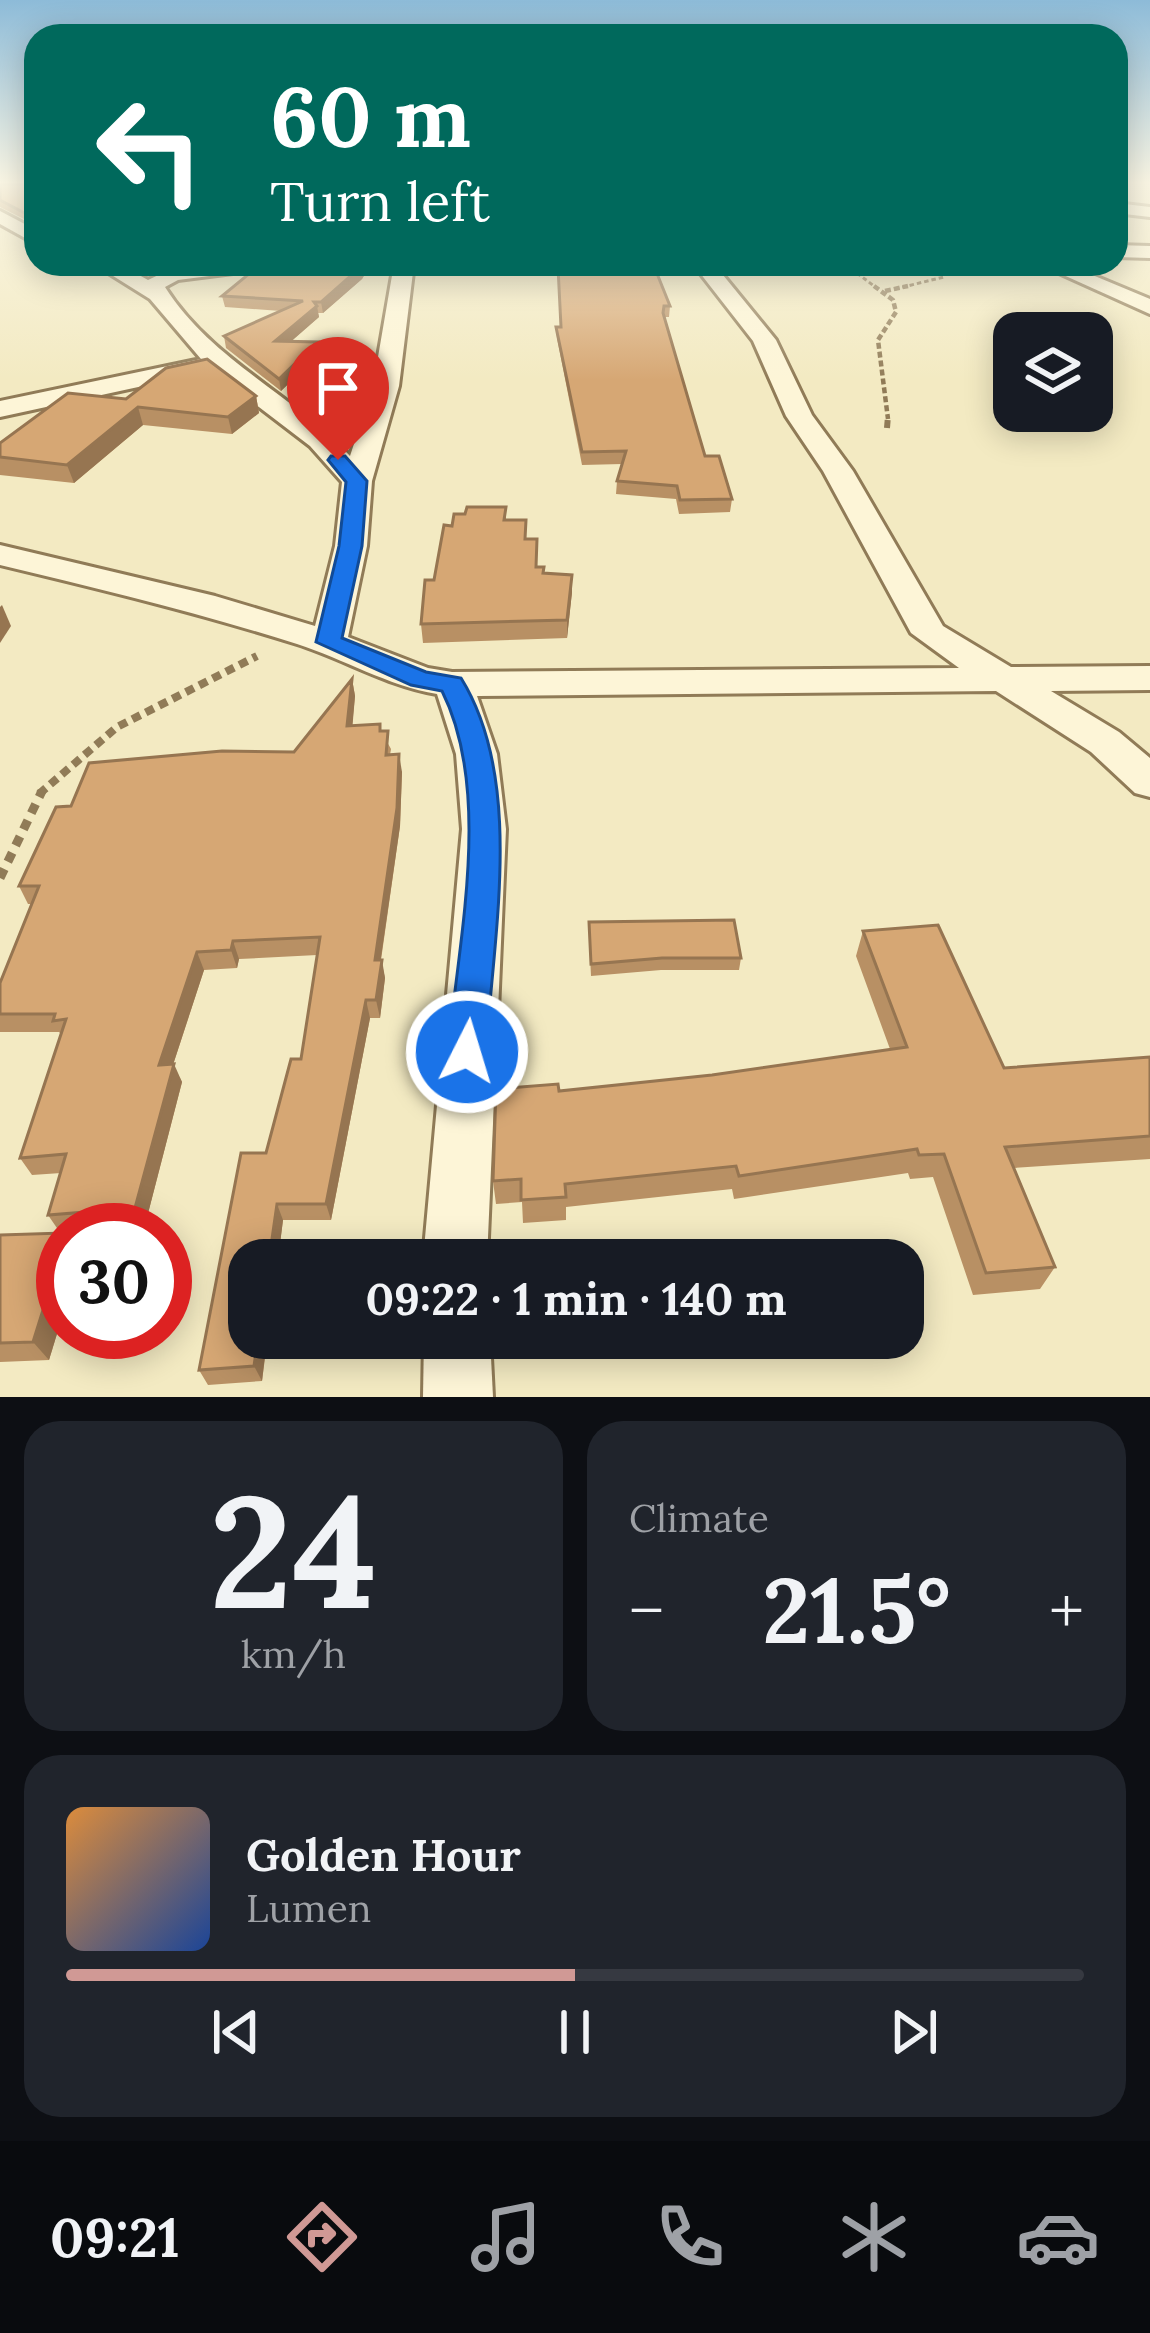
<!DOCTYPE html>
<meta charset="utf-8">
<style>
body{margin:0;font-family:Lora,serif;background:#20242c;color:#f1f3f6;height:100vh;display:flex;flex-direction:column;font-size:45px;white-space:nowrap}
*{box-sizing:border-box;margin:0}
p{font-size:39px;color:#9ea1a6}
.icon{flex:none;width:66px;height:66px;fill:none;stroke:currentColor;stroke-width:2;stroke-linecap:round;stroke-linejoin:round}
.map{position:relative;height:1397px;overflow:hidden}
.details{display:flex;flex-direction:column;gap:24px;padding:24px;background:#0d0f14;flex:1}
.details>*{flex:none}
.top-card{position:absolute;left:24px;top:24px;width:1104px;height:252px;border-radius:36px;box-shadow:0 6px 30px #0003;background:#00695c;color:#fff;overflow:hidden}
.controls{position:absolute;left:993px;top:312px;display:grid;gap:24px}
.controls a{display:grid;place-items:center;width:120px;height:120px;border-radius:24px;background:#171b24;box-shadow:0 6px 30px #0003;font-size:60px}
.speed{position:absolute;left:36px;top:1203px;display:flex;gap:24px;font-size:60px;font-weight:700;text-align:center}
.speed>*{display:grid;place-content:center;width:156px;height:156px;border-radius:50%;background:#171b24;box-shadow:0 6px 30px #0003;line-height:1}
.speed .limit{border:18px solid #d22;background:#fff;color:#111}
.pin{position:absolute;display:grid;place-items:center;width:102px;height:102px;color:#fff;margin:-123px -51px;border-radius:50% 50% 50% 0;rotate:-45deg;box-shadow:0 0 12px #0007}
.pin .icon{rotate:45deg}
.me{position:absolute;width:132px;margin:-66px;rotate:5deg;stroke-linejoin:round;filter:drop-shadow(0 0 9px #0008)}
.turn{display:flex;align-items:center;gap:42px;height:252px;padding:0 48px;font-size:54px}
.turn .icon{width:156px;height:156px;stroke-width:2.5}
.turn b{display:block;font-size:84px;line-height:102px}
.big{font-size:90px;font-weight:700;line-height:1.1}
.details .widget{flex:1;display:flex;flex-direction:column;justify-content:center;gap:18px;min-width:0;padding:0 42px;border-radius:36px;background:#20242c}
.details .dial{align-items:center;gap:0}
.dial b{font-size:156px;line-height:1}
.song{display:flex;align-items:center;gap:36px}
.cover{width:144px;height:144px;border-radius:18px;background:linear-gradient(135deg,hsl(30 70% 55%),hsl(220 70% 35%))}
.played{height:12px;border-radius:6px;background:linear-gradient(90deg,#d09995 50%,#363941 50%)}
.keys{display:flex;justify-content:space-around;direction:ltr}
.heat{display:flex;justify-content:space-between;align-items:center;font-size:66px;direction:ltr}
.details .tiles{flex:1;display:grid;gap:24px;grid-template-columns:1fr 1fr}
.widget:last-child{grid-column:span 2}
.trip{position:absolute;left:228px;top:1239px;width:696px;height:120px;border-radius:36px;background:#171b24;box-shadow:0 6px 30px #0003;font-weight:700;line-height:120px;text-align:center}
.tab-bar{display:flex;height:192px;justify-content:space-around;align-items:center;background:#090b0e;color:#9ea1a6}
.tab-bar .icon{width:84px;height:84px}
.tab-bar .current{color:#d09995}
.tab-bar b{font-size:54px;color:#f1f3f6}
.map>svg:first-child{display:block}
</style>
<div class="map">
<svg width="1150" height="1397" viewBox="0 0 1150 1397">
<rect width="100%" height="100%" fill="#f3eac2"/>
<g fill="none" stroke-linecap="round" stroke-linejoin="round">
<defs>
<g id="street">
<polygon points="1116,203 1150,207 1150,217 1116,213"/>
<polygon points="0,211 36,230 36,244 0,224"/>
<polygon points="1116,245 1150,246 1150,258 1116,257"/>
<path d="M94,264H119L148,280L173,268L233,265V273L178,280L165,287C212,361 293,394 350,456L373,386L394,264H414L399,386L372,481L367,546L348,637L428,668L452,672L959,668L911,633L823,471L786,416L753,341L693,264H714L776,340L812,415L853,471L943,626L1011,667L1150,666V690L1051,691L1119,732L1150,758V797L1135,793L1091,752L996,691L477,696L497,754L506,829L487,1260H423L462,829L456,754L437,694C388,686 344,659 297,644C199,613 100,589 0,565V545L215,596L315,626L335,546L342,482L310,446L212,371L0,417V401L201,359L150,299Z"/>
<polygon points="1039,264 1066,264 1150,299 1150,314"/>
<polygon points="424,1338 490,1338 493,1397 423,1397"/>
</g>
</defs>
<use href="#street" stroke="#907b57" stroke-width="6"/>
<g stroke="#907b57" stroke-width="3" stroke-dasharray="4.5 3" stroke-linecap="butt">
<polyline points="845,264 878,289"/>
<polyline points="895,289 944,277"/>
</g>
<g stroke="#907b57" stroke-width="4.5" stroke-dasharray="6 3" stroke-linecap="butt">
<polyline points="874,286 893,300 896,312 878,340 888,419"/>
<polyline points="885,291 908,286"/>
</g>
<polyline stroke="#907b57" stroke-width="6" stroke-dasharray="8 4.5" stroke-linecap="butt" points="887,428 888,416"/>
<polyline stroke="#907b57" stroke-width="8" stroke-dasharray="9 6" stroke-linecap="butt" points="39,794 117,727 257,656"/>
<polyline stroke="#907b57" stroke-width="9" stroke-dasharray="10 8" stroke-linecap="butt" points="0,878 42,791"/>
<use href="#street" fill="#fdf5d7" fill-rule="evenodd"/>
</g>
<g fill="#b89064">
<polygon points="0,184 36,184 36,225 0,207"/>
<polygon points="261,264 371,264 362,279 323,313 318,313 319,317 291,341 319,354 281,391 226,348 224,336 281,311 225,307 222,296"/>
<polygon points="670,306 669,317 665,317 705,456 732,499 730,512 679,514 676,499 616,494 617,481 622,464 582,465 557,338 556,327"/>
<polygon points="256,396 259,413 232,434 143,425 74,483 0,475 0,443 126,399"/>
<polygon points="506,507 506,520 526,539 537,567 544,567 544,573 572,575 572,592 567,638 423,643 421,624 434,580 465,514"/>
<polygon points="352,679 355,696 352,726 381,731 391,749 390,755 402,772 400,826 381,960 385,978 380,1018 370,1018 331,1220 283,1220 262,1381 208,1385 199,1370 266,1153 301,1059 317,955 239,959 237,968 204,970 173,1065 182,1082 145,1225 59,1231 48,1215 61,1173 32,1175 20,1158 61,1034 59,1032 0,1032 0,983 31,904 28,904 19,886 71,806 294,752"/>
<polygon points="863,931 1004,1068 1150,1057 1150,1159 1014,1168 1055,1267 1040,1289 973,1295 933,1177 910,1179 908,1173 734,1199 732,1189 566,1207 566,1220 523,1223 522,1202 496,1204 493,1181 559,1091 712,1075 890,1049 856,956"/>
<polygon points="589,934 741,958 739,970 661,970 591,976"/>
<polygon points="63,1233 63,1314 49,1360 0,1362 0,1235"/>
</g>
<g fill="#967551">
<polygon points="364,264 371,264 362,279 323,313 321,302"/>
<polygon points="317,306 319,317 278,353 275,341"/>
<polygon points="317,342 319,354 281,391 279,379"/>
<polygon points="256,396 259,413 232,434 228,417"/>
<polygon points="138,407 143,425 74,483 67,465"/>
<polygon points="572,575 572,592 567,638 567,620"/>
<polygon points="2,605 11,626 0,643 0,607"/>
<polygon points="352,679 355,696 351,743 347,726"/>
<polygon points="399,754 402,772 400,826 378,978 375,960"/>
<polygon points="233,941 239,959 237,968 231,950"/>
<polygon points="197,952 204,970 167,1083 159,1065"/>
<polygon points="382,960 385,978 380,1018 376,1000"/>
<polygon points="366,1000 370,1018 331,1220 326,1204"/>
<polygon points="174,1064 182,1082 145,1225 135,1208"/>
<polygon points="277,1204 283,1220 278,1260 269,1260"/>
<polygon points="63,1246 63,1314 49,1360 33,1342"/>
<polygon points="258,1338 267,1338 262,1381 254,1366"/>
</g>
<g fill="#d6a774" stroke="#967551" stroke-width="3">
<polygon points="0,184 36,184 36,219 0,200"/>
<polygon points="261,264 364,264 321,302 314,302 317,306 275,341 317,342 279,379 224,336 303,301 222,296"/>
<polygon points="654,266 670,306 664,306 663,313 705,456 719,456 732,499 680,500 677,486 617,481 626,451 582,452 556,327 561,327 558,267"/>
<polygon points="207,359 256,396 228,417 138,407 67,465 0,457 0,443 68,393 126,399 166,368"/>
<polygon points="467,507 506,507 504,520 526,520 525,539 537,539 536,567 544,567 543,573 572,575 567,620 421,624 425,580 434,580 444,525 452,526 454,514 465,514"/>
<polygon points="352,679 347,726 380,724 380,731 388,731 386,755 399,754 397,808 375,960 382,960 376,1000 366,1000 326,1204 277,1204 269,1260 249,1260 249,1338 258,1338 254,1366 199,1370 241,1153 266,1153 291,1059 301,1059 320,937 233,941 231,950 197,952 159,1065 174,1064 135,1208 48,1215 66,1154 20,1158 66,1019 53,1021 55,1014 0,1014 0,983 39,886 19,886 56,807 71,806 89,763 222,751 294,752"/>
<polygon points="734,920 741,958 662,958 591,964 589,922"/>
<polygon points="938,925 1004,1068 1150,1057 1150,1136 1005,1147 1055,1267 986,1273 944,1154 919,1155 917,1149 739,1176 736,1166 565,1184 566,1197 521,1200 521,1179 493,1181 496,1089 558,1084 559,1091 712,1075 907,1047 863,931"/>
<polygon points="63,1233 63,1246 33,1342 0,1343 0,1235"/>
</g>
<linearGradient id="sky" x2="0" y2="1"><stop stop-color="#8dbbd8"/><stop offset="0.48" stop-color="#faf6e4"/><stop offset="1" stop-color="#faf6e4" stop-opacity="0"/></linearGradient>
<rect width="1150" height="380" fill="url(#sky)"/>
<path fill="#1a73e8" stroke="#114b97" stroke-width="3" d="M331,456H345L367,481L362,546L342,638L426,672L461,678C525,781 493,936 486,1052L481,1064L467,1069L454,1064L448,1052C458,942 493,793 442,691L411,685L316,642L339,546L346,482L328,460Z"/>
</svg>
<div class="controls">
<a><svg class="icon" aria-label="layers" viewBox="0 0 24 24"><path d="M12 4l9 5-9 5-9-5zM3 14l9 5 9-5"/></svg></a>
</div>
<div class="speed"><div class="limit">30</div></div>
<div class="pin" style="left:338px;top:460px;background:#d93025"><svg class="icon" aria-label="arrive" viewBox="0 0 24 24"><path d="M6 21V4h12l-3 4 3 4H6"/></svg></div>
<svg class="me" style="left:467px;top:1052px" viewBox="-20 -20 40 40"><circle r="17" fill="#1a73e8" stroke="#fff" stroke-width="3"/><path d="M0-11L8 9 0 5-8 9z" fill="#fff"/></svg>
<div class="trip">09:22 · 1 min · 140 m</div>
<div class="top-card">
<div class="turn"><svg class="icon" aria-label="left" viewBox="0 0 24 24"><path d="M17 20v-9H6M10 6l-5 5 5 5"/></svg><div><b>60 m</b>Turn left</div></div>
</div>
</div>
<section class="details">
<div class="tiles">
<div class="widget dial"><b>24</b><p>km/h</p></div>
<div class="widget"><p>Climate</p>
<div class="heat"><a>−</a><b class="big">21.5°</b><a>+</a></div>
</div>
<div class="widget">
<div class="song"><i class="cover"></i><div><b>Golden Hour</b><p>Lumen</p></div></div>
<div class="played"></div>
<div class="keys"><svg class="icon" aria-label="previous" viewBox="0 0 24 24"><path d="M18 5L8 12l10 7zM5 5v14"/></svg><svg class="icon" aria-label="pause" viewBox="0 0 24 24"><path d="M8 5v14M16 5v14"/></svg><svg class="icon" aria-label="next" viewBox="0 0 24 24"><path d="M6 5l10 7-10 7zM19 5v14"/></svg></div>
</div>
</div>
</section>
<nav class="tab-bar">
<b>09:21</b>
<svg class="icon current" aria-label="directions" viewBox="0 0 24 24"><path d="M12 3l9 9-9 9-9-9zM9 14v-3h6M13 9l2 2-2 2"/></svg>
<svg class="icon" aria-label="music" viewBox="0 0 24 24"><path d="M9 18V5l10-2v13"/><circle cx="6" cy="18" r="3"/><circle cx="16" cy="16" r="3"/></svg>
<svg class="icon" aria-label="phone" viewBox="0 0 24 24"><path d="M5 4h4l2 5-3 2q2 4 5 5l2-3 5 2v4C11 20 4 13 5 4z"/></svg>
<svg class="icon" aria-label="climate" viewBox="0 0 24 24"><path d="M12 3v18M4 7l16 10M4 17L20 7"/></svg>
<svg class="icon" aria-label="car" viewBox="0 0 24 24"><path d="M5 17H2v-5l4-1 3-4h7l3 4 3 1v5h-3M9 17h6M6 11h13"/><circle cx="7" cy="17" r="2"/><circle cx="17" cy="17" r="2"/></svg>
</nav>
